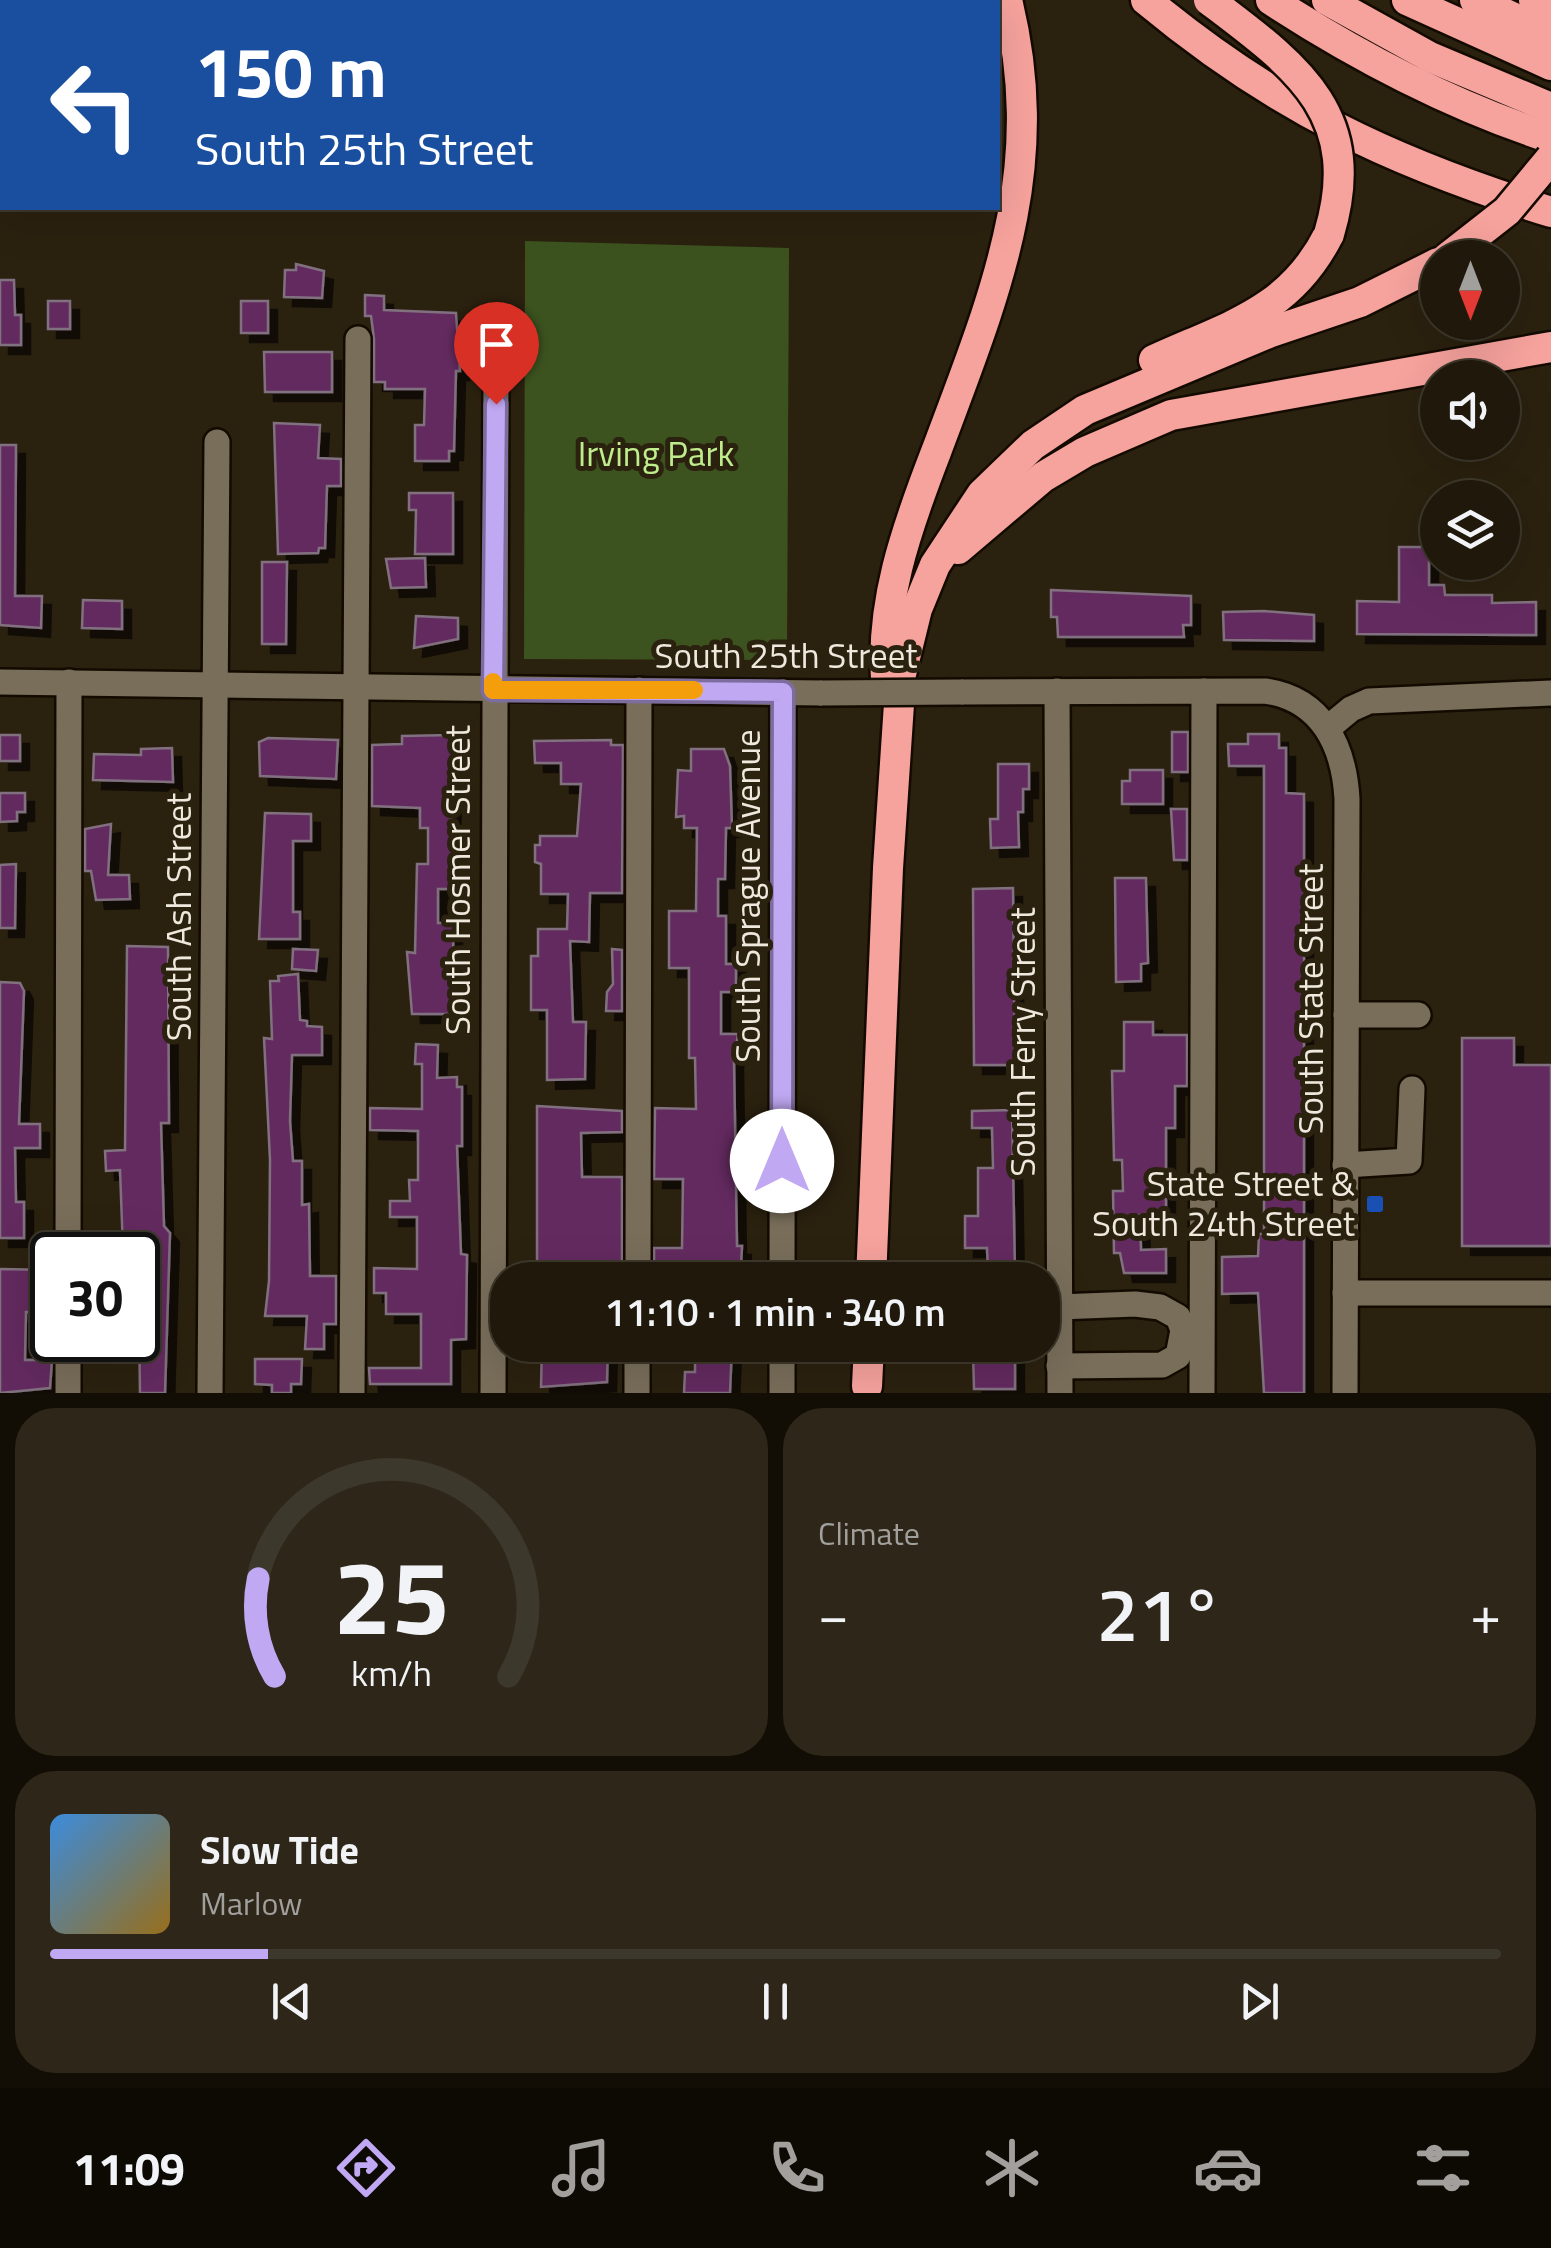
<!DOCTYPE html>
<meta charset="utf-8">
<style>
body{margin:0;font-family:"Titillium Web",sans-serif;background:#2d2619;color:#f1f3f6;height:100vh;display:flex;flex-direction:column;font-size:38px;white-space:nowrap}
*{box-sizing:border-box;margin:0}
p{font-size:32px;color:#a2a09d}
.icon{flex:none;width:55px;height:55px;fill:none;stroke:currentColor;stroke-width:2;stroke-linecap:round;stroke-linejoin:round}
.map{position:relative;height:1393px;overflow:hidden}
.details{display:flex;flex-direction:column;gap:15px;padding:15px;background:#120e06;flex:1}
.details>*{flex:none}
.banner{position:absolute;left:0px;top:0px;width:1000px;height:210px;box-shadow:0 10px 40px #0002,0 0 0 2px #3d382c;background:#1a4fa0;color:#fff;overflow:hidden}
.needle{width:65px;rotate:180deg}
.fabs{position:absolute;left:1420px;top:240px;display:grid;gap:20px}
.fabs a{display:grid;place-items:center;width:100px;height:100px;border-radius:50%;background:#20190b;box-shadow:0 10px 40px #0002,0 0 0 2px #3d382c;font-size:50px}
.speed{position:absolute;left:30px;top:1232px;display:flex;gap:20px;font-size:50px;font-weight:700;text-align:center}
.speed>*{display:grid;place-content:center;width:130px;height:130px;border-radius:50%;background:#20190b;box-shadow:0 10px 40px #0002,0 0 0 2px #3d382c;line-height:1}
.speed .limit{border:5px solid #111;border-radius:15px;background:#fff;color:#111}
.pin{position:absolute;display:grid;place-items:center;width:85px;height:85px;color:#fff;margin:-102px -42px;border-radius:50% 50% 50% 0;rotate:-45deg;box-shadow:0 0 10px #0007}
.pin .icon{rotate:45deg}
.me{position:absolute;width:110px;margin:-55px;rotate:0deg;stroke-linejoin:round;filter:drop-shadow(0 0 8px #0008)}
.turn{display:flex;align-items:center;gap:35px;height:210px;padding:0 30px;font-size:45px}
.turn .icon{width:130px;height:130px;stroke-width:2.5}
.turn b{display:block;font-size:70px;line-height:85px}
.big{font-size:75px;font-weight:600;line-height:1.1}
.details .tile{flex:1;display:flex;flex-direction:column;justify-content:center;gap:15px;min-width:0;padding:0 35px;border-radius:40px;background:#2d2619}
.details .dial{align-items:center;gap:0}
.dial svg{height:260px;overflow:visible;fill:none;stroke:#3d382c;stroke-width:7;stroke-linecap:round;text-anchor:middle}
.dial text{fill:#f1f3f6;stroke:none}
.song{display:flex;align-items:center;gap:30px}
.cover{width:120px;height:120px;border-radius:15px;background:linear-gradient(135deg,hsl(210 70% 55%),hsl(40 70% 35%))}
.played{height:10px;border-radius:5px;background:linear-gradient(90deg,#c1a8f3 15%,#3d382c 15%)}
.keys{display:flex;justify-content:space-around;direction:ltr}
.heat{display:flex;justify-content:space-between;align-items:center;font-size:55px;direction:ltr}
.details .tiles{flex:1;display:grid;gap:15px;grid-template-columns:1fr 1fr}
.tile:last-child{grid-column:span 2}
.trip{position:absolute;left:490px;top:1262px;width:570px;height:100px;border-radius:40px;background:#20190b;box-shadow:0 10px 40px #0002,0 0 0 2px #3d382c;font-weight:600;line-height:100px;text-align:center}
.tabs{display:flex;height:160px;justify-content:space-around;align-items:center;background:#0d0a04;color:#a2a09d}
.tabs .icon{width:70px;height:70px}
.tabs .selected{color:#c1a8f3}
.tabs b{font-size:45px;color:#f1f3f6}
.map>svg:first-child{display:block}
</style>
<div class="map">
<svg width="1551" height="1393" viewBox="0 0 1551 1393">
<defs>
<filter id="shadow"><feDropShadow dx="9" dy="9" stdDeviation="0" flood-color="#0009"/></filter>
</defs>
<rect width="100%" height="100%" fill="#2b210f"/>
<polygon fill="#3c531f" points="525,241 789,248 787,660 524,659"/>
<g fill="#632c5e" stroke="#816f7f" stroke-width="2.5" filter="url(#shadow)">
<polygon points="296,264 324,271 322,298 284,297 285,270 296,270"/>
<polygon points="0,280 14,280 15,315 21,315 21,345 0,345"/>
<polygon points="365,295 384,296 384,310 456,313 460,371 456,371 454,451 449,451 449,461 415,461 415,425 424,425 425,389 385,389 385,382 374,382 374,339 371,316 365,316"/>
<rect x="48" y="301" width="22" height="28"/>
<rect x="241" y="301" width="27" height="32"/>
<polygon points="264,352 332,352 332,392 265,392"/>
<polygon points="274,423 320,425 318,458 341,459 341,486 327,486 325,548 319,548 318,553 278,554"/>
<polygon points="0,445 16,445 15,596 42,596 41,628 0,625"/>
<polygon points="409,493 453,493 453,554 415,554 416,510 409,510"/>
<polygon points="1399,547 1429,547 1429,585 1444,585 1445,595 1492,595 1492,603 1536,602 1536,635 1357,634 1357,601 1399,602"/>
<polygon points="425,558 426,587 391,588 386,559"/>
<polygon points="262,562 287,562 286,644 262,644"/>
<polygon points="1051,590 1191,596 1191,625 1183,625 1184,637 1058,637 1057,617 1051,617"/>
<polygon points="83,600 122,601 122,629 82,628"/>
<polygon points="1264,611 1314,615 1314,641 1224,640 1223,612"/>
<polygon points="416,616 458,618 458,639 414,648"/>
<rect x="1172" y="732" width="16" height="40"/>
<polygon points="1248,734 1279,734 1279,748 1286,748 1286,793 1304,794 1304,1393 1264,1393 1258,1293 1222,1294 1222,1257 1258,1256 1259,1234 1264,1234 1264,766 1229,766 1228,744 1248,744"/>
<rect x="0" y="735" width="20" height="26"/>
<polygon points="452,735 451,889 438,889 438,923 453,923 454,1014 412,1014 407,952 415,953 417,864 428,864 428,828 420,828 420,808 372,806 372,745 402,744 402,736"/>
<polygon points="268,738 338,740 336,779 260,776 259,742"/>
<polygon points="611,740 611,745 623,745 622,893 590,893 589,942 570,941 573,1022 586,1022 585,1079 547,1080 547,1010 531,1010 531,956 538,956 538,929 567,929 568,894 541,894 541,864 535,862 535,845 540,845 540,836 577,836 581,784 561,784 561,763 535,763 534,741"/>
<polygon points="172,748 173,782 93,780 94,754 141,755 141,749"/>
<polygon points="691,749 724,749 730,766 732,828 726,828 725,879 718,879 718,916 726,916 726,964 736,964 736,992 721,992 721,1034 738,1034 734,1060 737,1246 742,1246 741,1266 680,1267 680,1272 669,1272 669,1280 654,1280 654,1248 682,1248 683,1179 654,1179 655,1108 696,1109 695,1058 689,1058 689,968 669,968 669,911 696,911 697,828 684,828 684,816 676,817 678,770 691,771"/>
<polygon points="998,764 1029,764 1029,789 1023,789 1023,812 1018,812 1019,847 991,848 990,819 998,819"/>
<polygon points="1130,770 1163,770 1163,804 1122,804 1122,781 1130,781"/>
<polygon points="0,793 25,793 25,812 17,812 17,821 0,822"/>
<polygon points="1171,809 1187,809 1187,860 1174,860"/>
<polygon points="265,813 311,814 311,841 293,841 293,912 300,912 300,939 259,939"/>
<polygon points="111,824 108,875 129,875 130,899 96,900 91,871 85,871 85,829"/>
<polygon points="16,864 15,928 0,928 0,865"/>
<polygon points="1115,878 1146,878 1148,963 1141,964 1141,981 1116,982"/>
<polygon points="1013,888 1015,1065 974,1065 973,889"/>
<polygon points="127,946 168,947 169,1123 161,1123 164,1226 170,1233 165,1393 140,1393 138,1255 123,1250 120,1170 106,1171 105,1151 125,1150"/>
<polygon points="293,949 318,950 316,971 292,969"/>
<polygon points="612,949 622,950 622,1011 606,1011 607,992 613,984"/>
<polygon points="298,974 300,1020 307,1021 307,1026 322,1027 322,1055 292,1055 290,1121 293,1161 302,1161 302,1205 309,1204 310,1276 336,1276 336,1324 324,1324 324,1349 305,1349 307,1316 265,1316 269,1281 270,1160 264,1038 272,1039 270,981 279,981 278,976"/>
<polygon points="0,982 20,983 24,991 19,1124 40,1124 40,1148 15,1148 16,1202 24,1202 24,1238 0,1238"/>
<polygon points="1124,1022 1153,1022 1153,1035 1187,1035 1187,1086 1175,1086 1175,1128 1166,1128 1166,1215 1140,1215 1141,1250 1166,1249 1166,1273 1124,1273 1120,1253 1114,1253 1113,1191 1123,1191 1122,1160 1114,1160 1112,1071 1124,1071"/>
<polygon points="1462,1038 1514,1038 1514,1065 1551,1065 1551,1246 1462,1246"/>
<polygon points="416,1044 438,1045 437,1078 457,1077 457,1087 462,1087 462,1146 457,1146 461,1254 467,1255 466,1339 451,1340 451,1384 370,1384 369,1368 421,1368 421,1314 386,1314 386,1293 374,1293 374,1268 417,1269 417,1217 390,1217 390,1201 410,1201 409,1180 418,1180 418,1131 370,1130 370,1108 422,1109 422,1064 415,1064"/>
<polygon points="537,1106 622,1111 622,1132 581,1133 582,1177 622,1177 622,1280 537,1280"/>
<polygon points="1012,1110 1015,1272 988,1272 987,1248 965,1248 965,1216 978,1216 978,1168 993,1168 992,1128 972,1128 972,1111"/>
<polygon points="0,1269 52,1270 52,1312 26,1312 25,1360 52,1360 50,1388 0,1393"/>
<polygon points="542,1345 608,1345 607,1382 541,1387"/>
<polygon points="695,1345 732,1345 730,1393 684,1393 685,1372 695,1372"/>
<polygon points="973,1353 1015,1353 1015,1389 974,1389"/>
<polygon points="255,1359 302,1359 301,1384 291,1384 291,1393 272,1393 272,1385 255,1384"/>
</g>
<g fill="none" stroke-linecap="round" stroke-linejoin="round">
<defs>
<g id="minor">
<polyline points="73,0 73,2"/>
<polyline points="215,0 231,0"/>
<polyline points="504,0 506,2"/>
<polyline points="615,2 623,0"/>
<polyline points="981,2 984,0"/>
<polyline points="0,682 822,693"/>
<polyline points="1057,691 1060,1393"/>
<path d="M961,692L1265,691C1322,699 1344,746 1347,799L1345,1393"/>
<polyline points="1328,728 1351,709 1369,701 1551,693"/>
<polyline points="1346,1015 1418,1015"/>
<polyline points="1345,1165 1409,1161 1412,1089"/>
<polyline points="68,1255 69,682"/>
<polyline points="638,1280 639,690"/>
<polyline points="782,1280 783,692"/>
<polyline points="1345,1293 1551,1293"/>
<polyline points="1059,1307 1135,1304 1160,1307 1178,1317 1183,1330 1178,1356 1162,1365 1059,1366"/>
<polyline points="68,1393 68,1340"/>
<polyline points="210,1393 217,442"/>
<polyline points="352,1393 358,339"/>
<polyline points="493,1393 496,366"/>
<polyline points="637,1393 637,1345"/>
<polyline points="782,1393 782,1345"/>
<polyline points="1202,1393 1204,691"/>
</g>
<g id="highway">
<path d="M1146,0C1276,108 1391,162 1551,212"/>
<path d="M1271,0C1360,58 1450,105 1551,138"/>
<polyline points="1327,0 1430,57 1551,108"/>
<polyline points="1407,0 1551,65"/>
<polyline points="1475,0 1551,35"/>
<polyline points="1534,0 1551,9"/>
<path d="M1154,360C1228,326 1290,312 1329,234"/>
<polyline points="958,549 1043,477 1085,452 1171,415 1551,347"/>
<path d="M887,689C878,607 907,527 936,452C995,294 1049,171 1007,0"/>
<polyline points="871,1280 888,868 901,674 917,609 935,565 982,494 1033,445 1085,410 1271,332 1360,302 1438,263"/>
<polyline points="867,1386 869,1345"/>
</g>
</defs>
<use href="#minor" stroke="#130b00" stroke-width="30"/>
<use href="#highway" stroke="#130b00" stroke-width="35"/>
<use href="#minor" stroke="#796e5a" stroke-width="25"/>
<use href="#highway" stroke="#f6a29d" stroke-width="30"/>
<defs>
<polyline id="minor-bridge" points="822,693 961,692"/>
<g id="highway-bridge">
<path d="M1209,0C1296,66 1365,113 1329,234"/>
<polyline points="1447,258 1507,211 1551,158"/>
</g>
</defs>
<use href="#minor-bridge" stroke="#130b00" stroke-width="30" stroke-linecap="butt"/>
<use href="#highway-bridge" stroke="#130b00" stroke-width="35" stroke-linecap="butt"/>
<use href="#minor-bridge" stroke="#796e5a" stroke-width="25"/>
<use href="#highway-bridge" stroke="#f6a29d" stroke-width="30"/>
</g>
<g fill="none" stroke-linecap="round" stroke-linejoin="round">
<defs>
<polyline id="route" points="496,404 493,690 783,692 782,1161"/>
</defs>
<use href="#route" stroke="#7d6d9e" stroke-width="25"/>
<use href="#route" stroke="#c1a8f3" stroke-width="18"/>
<polyline stroke="#f59e0b" stroke-width="18" points="493,682 493,690 694,690"/>
</g>
<rect fill="#1a4fb4" stroke="#2b210f" stroke-width="4" x="1365" y="1194" width="20" height="20" rx="5"/>
<g text-anchor="middle" stroke-width="10" stroke-linejoin="round" paint-order="stroke">
<g font-size="35" fill="#bfed8c" stroke="#2b210f">
<text x="656" y="466">Irving Park</text>
</g>
<g font-size="35" fill="#eee8dd" stroke="#2b210f">
<text x="786" y="668">South 25th Street</text>
<text transform="translate(458 880) rotate(-90)" y="12">South Hosmer Street</text>
<text transform="translate(748 896) rotate(-90)" y="12">South Sprague Avenue</text>
<text transform="translate(179 917) rotate(-90)" y="12">South Ash Street</text>
<text transform="translate(1311 999) rotate(-90)" y="12">South State Street</text>
<text transform="translate(1023 1042) rotate(-90)" y="12">South Ferry Street</text>
</g>
<g font-size="35" fill="#eee8dd" stroke="#2b210f" text-anchor="end">
<text x="1355" y="1196">State Street &amp;<tspan x="1355" dy="40">South 24th Street</tspan></text>
</g>
</g>
</svg>
<div class="fabs">
<a><svg class="needle" viewBox="-14 -14 28 28"><path d="M0-13l5 13h-10z" fill="#e53935"/><path d="M0 13l5-13h-10z" fill="#a2a09d"/></svg></a>
<a><svg class="icon" aria-label="sound" viewBox="0 0 24 24"><path d="M4 9h4l5-4v14l-5-4H4zM17 9q2 3 0 6"/></svg></a>
<a><svg class="icon" aria-label="layers" viewBox="0 0 24 24"><path d="M12 4l9 5-9 5-9-5zM3 14l9 5 9-5"/></svg></a>
</div>
<div class="speed"><div class="limit">30</div></div>
<div class="pin" style="left:496px;top:404px;background:#d93025"><svg class="icon" aria-label="arrive" viewBox="0 0 24 24"><path d="M6 21V4h12l-3 4 3 4H6"/></svg></div>
<svg class="me" style="left:782px;top:1161px" viewBox="-20 -20 40 40"><circle r="19" fill="#fff"/><path d="M0-13L10 11 0 6-10 11z" fill="#c1a8f3"/></svg>
<div class="trip">11:10 · 1 min · 340 m</div>
<div class="banner">
<div class="turn"><svg class="icon" aria-label="left" viewBox="0 0 24 24"><path d="M17 20v-9H6M10 6l-5 5 5 5"/></svg><div><b>150 m</b>South 25th Street</div></div>
</div>
</div>
<section class="details">
<div class="tiles">
<div class="tile dial"><svg viewBox="0 0 100 80">
<path d="M14 69A42 42 0 1 1 86 69"/>
<path d="M14 69A42 42 0 0 1 9 39" stroke="#c1a8f3"/>
<text x="50" y="56" font-size="32" font-weight="700">25</text>
<text x="50" y="72" font-size="11">km/h</text>
</svg></div>
<div class="tile"><p>Climate</p>
<div class="heat"><a>−</a><b class="big">21°</b><a>+</a></div>
</div>
<div class="tile">
<div class="song"><i class="cover"></i><div><b>Slow Tide</b><p>Marlow</p></div></div>
<div class="played"></div>
<div class="keys"><svg class="icon" aria-label="previous" viewBox="0 0 24 24"><path d="M18 5L8 12l10 7zM5 5v14"/></svg><svg class="icon" aria-label="pause" viewBox="0 0 24 24"><path d="M8 5v14M16 5v14"/></svg><svg class="icon" aria-label="next" viewBox="0 0 24 24"><path d="M6 5l10 7-10 7zM19 5v14"/></svg></div>
</div>
</div>
</section>
<nav class="tabs">
<b>11:09</b>
<svg class="icon selected" aria-label="directions" viewBox="0 0 24 24"><path d="M12 3l9 9-9 9-9-9zM9 14v-3h6M13 9l2 2-2 2"/></svg>
<svg class="icon" aria-label="music" viewBox="0 0 24 24"><path d="M9 18V5l10-2v13"/><circle cx="6" cy="18" r="3"/><circle cx="16" cy="16" r="3"/></svg>
<svg class="icon" aria-label="phone" viewBox="0 0 24 24"><path d="M5 4h4l2 5-3 2q2 4 5 5l2-3 5 2v4C11 20 4 13 5 4z"/></svg>
<svg class="icon" aria-label="climate" viewBox="0 0 24 24"><path d="M12 3v18M4 7l16 10M4 17L20 7"/></svg>
<svg class="icon" aria-label="car" viewBox="0 0 24 24"><path d="M5 17H2v-5l4-1 3-4h7l3 4 3 1v5h-3M9 17h6M6 11h13"/><circle cx="7" cy="17" r="2"/><circle cx="17" cy="17" r="2"/></svg>
<svg class="icon" aria-label="filters" viewBox="0 0 24 24"><path d="M4 7h16M4 17h16"/><circle cx="9" cy="7" r="2"/><circle cx="15" cy="17" r="2"/></svg>
</nav>
